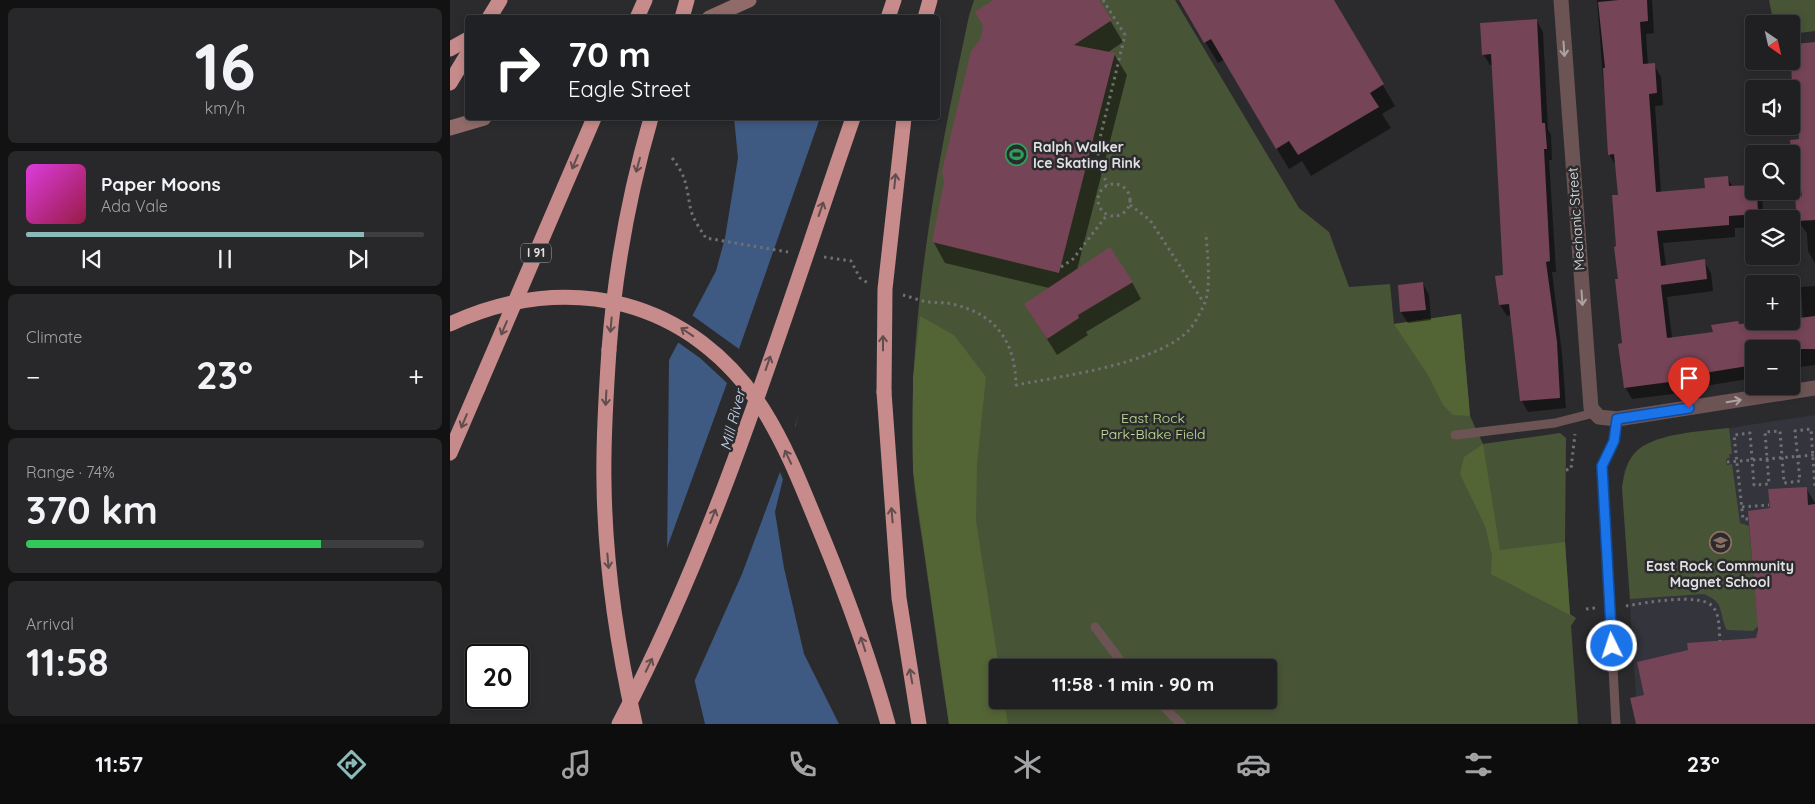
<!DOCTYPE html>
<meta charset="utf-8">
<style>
body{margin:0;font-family:Quicksand,sans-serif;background:#28282a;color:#f1f3f6;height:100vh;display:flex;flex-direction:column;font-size:19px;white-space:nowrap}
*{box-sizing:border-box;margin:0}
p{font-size:16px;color:#a2a3a5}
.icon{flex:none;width:28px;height:28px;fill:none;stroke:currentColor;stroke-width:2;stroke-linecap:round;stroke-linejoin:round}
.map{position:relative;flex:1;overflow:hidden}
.panel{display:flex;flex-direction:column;gap:8px;padding:8px;background:#121213;width:450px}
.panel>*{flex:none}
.top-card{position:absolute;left:15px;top:15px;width:475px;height:105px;border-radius:5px;box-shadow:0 2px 8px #0003,0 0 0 1px #3d3e40;background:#202124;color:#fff;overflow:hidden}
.needle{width:32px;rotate:146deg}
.controls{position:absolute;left:1295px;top:15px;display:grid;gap:10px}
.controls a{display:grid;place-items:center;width:55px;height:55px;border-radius:5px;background:#202022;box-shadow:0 2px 8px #0003,0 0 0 1px #3d3e40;font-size:25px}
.speed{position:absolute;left:15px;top:644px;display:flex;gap:10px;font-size:25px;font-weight:700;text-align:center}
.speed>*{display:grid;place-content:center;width:65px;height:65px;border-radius:50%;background:#202022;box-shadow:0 2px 8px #0003,0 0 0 1px #3d3e40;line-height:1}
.speed .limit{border:2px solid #111;border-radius:8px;background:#fff;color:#111}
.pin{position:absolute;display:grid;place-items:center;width:42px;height:42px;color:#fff;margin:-51px -21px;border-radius:50% 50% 50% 0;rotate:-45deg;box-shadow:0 0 5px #0007}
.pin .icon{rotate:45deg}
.me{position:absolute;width:55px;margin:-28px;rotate:356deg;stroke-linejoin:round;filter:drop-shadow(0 0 4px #0008)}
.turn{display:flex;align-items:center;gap:18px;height:105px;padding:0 20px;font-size:22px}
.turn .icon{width:65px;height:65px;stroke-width:2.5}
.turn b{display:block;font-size:35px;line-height:42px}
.big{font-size:38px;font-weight:800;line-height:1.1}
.panel .card{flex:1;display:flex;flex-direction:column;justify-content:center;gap:8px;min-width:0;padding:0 18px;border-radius:8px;background:#28282a}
.panel .dial{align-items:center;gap:0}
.dial b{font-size:65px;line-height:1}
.song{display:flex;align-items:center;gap:15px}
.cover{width:60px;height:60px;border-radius:8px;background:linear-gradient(135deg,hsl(300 70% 55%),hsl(340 70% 35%))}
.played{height:5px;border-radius:2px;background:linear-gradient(90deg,#8bbbb9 85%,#3d3e40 85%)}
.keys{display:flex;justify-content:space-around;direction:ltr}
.heat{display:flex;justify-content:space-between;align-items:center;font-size:28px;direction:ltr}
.charge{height:8px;border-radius:4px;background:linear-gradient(90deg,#34c759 74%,#3d3e40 0)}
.trip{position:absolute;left:539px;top:659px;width:288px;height:50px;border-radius:5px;background:#202022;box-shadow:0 2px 8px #0003,0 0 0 1px #3d3e40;font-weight:800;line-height:50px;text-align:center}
.tabs{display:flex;height:80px;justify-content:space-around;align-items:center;background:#0d0d0e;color:#a2a3a5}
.tabs .icon{width:35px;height:35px}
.tabs .selected{color:#8bbbb9}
.tabs b{font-size:22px;color:#f1f3f6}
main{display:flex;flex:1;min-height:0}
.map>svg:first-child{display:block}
</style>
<main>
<section class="panel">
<div class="card dial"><b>16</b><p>km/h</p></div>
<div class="card">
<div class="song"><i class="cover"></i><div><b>Paper Moons</b><p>Ada Vale</p></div></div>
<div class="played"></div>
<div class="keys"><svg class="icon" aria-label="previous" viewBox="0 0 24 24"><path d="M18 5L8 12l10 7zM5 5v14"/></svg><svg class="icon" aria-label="pause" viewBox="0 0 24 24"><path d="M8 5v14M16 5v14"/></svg><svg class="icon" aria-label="next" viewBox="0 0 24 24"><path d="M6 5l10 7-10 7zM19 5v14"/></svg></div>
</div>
<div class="card"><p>Climate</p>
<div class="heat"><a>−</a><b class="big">23°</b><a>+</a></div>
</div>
<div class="card"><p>Range · 74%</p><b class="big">370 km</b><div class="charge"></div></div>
<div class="card"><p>Arrival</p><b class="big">11:58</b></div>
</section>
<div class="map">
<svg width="1365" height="724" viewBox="0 0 1365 724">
<rect width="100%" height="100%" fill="#2b2b2e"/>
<polygon fill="#33343c" points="1365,415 1365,724 1188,724 1172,488 1174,471 1181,459 1188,449 1207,439"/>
<g fill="#485436" fill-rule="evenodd">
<path d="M524,0H725L849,208L879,232L899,287L940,284L944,324L1011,314L1020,416L1033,444L1110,433L1116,438L1115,542L1120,614L1126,618L1121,626L1128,724H499C490,669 483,614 475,559C471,530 465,499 463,469C457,317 487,165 519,16ZM548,668H818V700H548Z"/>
<polygon points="1319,0 1365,0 1365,31 1341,34 1341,24 1324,24"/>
<path d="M1279,428L1282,454H1279L1280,458L1276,459L1277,465L1282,464L1290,523L1299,526L1308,626L1303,631L1277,630C1268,613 1276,603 1254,594L1180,599L1172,488C1174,474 1177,458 1189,449C1209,433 1254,431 1279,428Z"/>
</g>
<g fill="#536435">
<polygon points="1011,314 1020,416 1003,415 993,405 978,375 944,324"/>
<polygon points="470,316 504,335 536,377 527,464 526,521 549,667 548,668 548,700 554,700 558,724 499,724 463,471 463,377"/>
<polygon points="1033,444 1050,550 1115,542 1120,615 1041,574 1042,555 1035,526 1010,474 1014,457"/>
</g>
<polygon fill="#3f5a82" points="284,118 381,118 359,370 325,512 334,568 354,654 389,724 255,724 217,565 219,360 266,271 275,238 288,158"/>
<g fill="#2b2b2e">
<polygon points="235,0 344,0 351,14 344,18 243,18"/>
<polygon points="370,118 384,118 384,121 415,163 397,256 345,426 347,429 334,482 330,472 292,574 243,684 214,566 214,556 277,383 250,358 226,341 239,313 289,349"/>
</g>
<g fill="#0007">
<polygon points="545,0 648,0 673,42 657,53 664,54 677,75 627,270 682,282 691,299 636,332 638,335 607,355 575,304 599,288 495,263 483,241 531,41"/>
<polygon points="730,0 883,0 945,106 932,114 941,128 861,176 852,161 839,169 774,60 768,63"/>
<polygon points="1147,0 1202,0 1204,33 1196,34 1198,65 1204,65 1211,77 1213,105 1205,106 1211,193 1256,189 1277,178 1283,187 1308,191 1312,198 1314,219 1304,219 1304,227 1285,228 1285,237 1213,243 1216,266 1254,261 1261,273 1263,291 1217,297 1222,338 1264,333 1289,325 1353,319 1351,287 1365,286 1365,365 1341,368 1341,349 1304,349 1304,378 1248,387 1248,391 1182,399 1175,387 1167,248 1169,196 1166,166 1159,154"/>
<polygon points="1087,21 1093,32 1098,130 1101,135 1102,160 1099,160 1106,272 1102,272 1112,354 1116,408 1078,412 1072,401 1062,315 1057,316 1050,305 1054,276 1043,65 1040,65 1033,54"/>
<polygon points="1365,44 1365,263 1358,251 1357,233 1348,221 1354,197 1350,172 1343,159 1351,141 1349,106 1343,96"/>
<polygon points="973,284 979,295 981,320 958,323 951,312"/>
<polygon points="1356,488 1365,503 1365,724 1188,724 1196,696 1308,639 1321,509"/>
</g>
<g fill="#754456">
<polygon points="543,0 649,0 662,20 624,45 665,53 609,273 482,242 494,182 492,171 521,51 530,40 533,26 525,12"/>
<polygon points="729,0 884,0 934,84 920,93 929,107 848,155 839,141 826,149 761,39 754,43"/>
<polygon points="1169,0 1197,0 1198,21 1190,22 1193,64 1205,63 1207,93 1199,94 1206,192 1255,188 1254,178 1278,176 1279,186 1304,185 1304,191 1307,191 1308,214 1279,216 1279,225 1207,231 1211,266 1255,259 1257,279 1211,285 1217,338 1263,332 1261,325 1288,321 1289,324 1341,321 1341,319 1365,316 1365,349 1304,349 1304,365 1242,375 1242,379 1174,388 1168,344 1172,343 1165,279 1168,279 1164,247 1166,246 1162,195 1168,195 1164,154 1158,155 1153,68 1155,68 1148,2"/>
<polygon points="1087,19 1092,123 1095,123 1097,149 1094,149 1100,261 1096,262 1107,342 1110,398 1070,401 1059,304 1049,305 1045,276 1053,275 1045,124 1041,54 1032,55 1030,23"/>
<polygon points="1365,42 1365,220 1347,221 1345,196 1352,196 1347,159 1342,160 1340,140 1349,139 1347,96 1342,97 1341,47 1345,46 1345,44"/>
<polygon points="660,247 683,282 628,315 629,318 597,339 574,304"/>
<polygon points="973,282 976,310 950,312 948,285"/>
<polygon points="1357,487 1358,505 1365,504 1365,724 1186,724 1180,698 1194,695 1187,662 1238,650 1237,643 1306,638 1308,630 1298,511 1320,508 1318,489"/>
</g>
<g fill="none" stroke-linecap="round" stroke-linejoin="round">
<g stroke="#707073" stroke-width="3" stroke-dasharray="2.5 4" stroke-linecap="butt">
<polyline points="653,0 675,35 649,142 648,158 657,185"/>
<path d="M222,158C236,176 236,184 240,206C242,218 250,229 256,238L338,252"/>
<circle cx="664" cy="200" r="16"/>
<polyline points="680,205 700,220 754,303"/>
<polyline points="374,257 401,261 410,278 418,283"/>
<polyline points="611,267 623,259 657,215"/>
<path d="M453,295C461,297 470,301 479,302C487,303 495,302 502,304C546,314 565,341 566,385C612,376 708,364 740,329C745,323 750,313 754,305C762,287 757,253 756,233"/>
<polyline points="1277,462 1365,455"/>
<polyline points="1116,470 1121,469 1125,434"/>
<polyline points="1292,507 1319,505"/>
<polyline points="1298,519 1293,519 1284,435 1300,433 1304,485 1319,484 1315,432 1330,431 1334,483 1350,481 1345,431 1361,429 1365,488"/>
<path d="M1176,606C1194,603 1252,592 1263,607C1270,615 1269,630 1270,641"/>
<polyline points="1136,609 1146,608"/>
</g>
<g stroke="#6d5454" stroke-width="9">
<polyline points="1005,435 1105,423 1144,413"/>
<polyline points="645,627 676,668"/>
<polyline points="707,700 731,724"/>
<polyline points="1166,724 1152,466 1164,441 1167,419"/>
</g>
<polyline stroke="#6d5454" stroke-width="15" points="1111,0 1141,408 1149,417 1167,419 1365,388"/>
<g stroke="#916b6a" stroke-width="15">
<polyline points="259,18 299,0"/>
<polyline points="0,128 34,118"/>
</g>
<g stroke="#c68b8a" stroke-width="15">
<polyline points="39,18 50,0"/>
<polyline points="187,18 195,0"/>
<polyline points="232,18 237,0"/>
<polyline points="438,18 444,0"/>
<polyline points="475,18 480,0"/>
<polyline points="0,49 18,39"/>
<polyline points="0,83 18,53"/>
<path d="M0,324C118,269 243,299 314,411C339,451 355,495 373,538C398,599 420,660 438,724"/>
<path d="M159,350C156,394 153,438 154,483C155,564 167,645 185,724"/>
<polyline points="434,392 449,598 469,724"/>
<polyline points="0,453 28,388"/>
</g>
<g stroke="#c68b8a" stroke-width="15">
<path d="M159,350C165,270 179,194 201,118"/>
<polyline points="28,388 144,118"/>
<polyline points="434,392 435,289 454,118"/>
<path d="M169,724C270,532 332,322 403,118"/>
</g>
</g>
<defs><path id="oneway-shaft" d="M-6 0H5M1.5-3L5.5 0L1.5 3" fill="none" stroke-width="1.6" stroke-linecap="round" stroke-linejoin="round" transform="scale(1.25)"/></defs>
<g stroke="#ada2a3">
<use href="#oneway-shaft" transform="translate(1114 49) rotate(86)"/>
<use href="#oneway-shaft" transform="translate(1132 298) rotate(86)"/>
<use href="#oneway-shaft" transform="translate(1284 401) rotate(-9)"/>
</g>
<g stroke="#614d4e">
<use href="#oneway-shaft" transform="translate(125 162) rotate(113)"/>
<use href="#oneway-shaft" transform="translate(188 165) rotate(105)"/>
<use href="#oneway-shaft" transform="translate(445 181) rotate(-84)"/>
<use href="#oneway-shaft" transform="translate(371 209) rotate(-71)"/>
<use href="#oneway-shaft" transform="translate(161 325) rotate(95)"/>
<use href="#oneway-shaft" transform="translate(54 328) rotate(113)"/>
<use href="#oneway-shaft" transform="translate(237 332) rotate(-146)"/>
<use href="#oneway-shaft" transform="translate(433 343) rotate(-90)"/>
<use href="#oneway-shaft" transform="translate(318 363) rotate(-71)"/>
<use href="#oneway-shaft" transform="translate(156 398) rotate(93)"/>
<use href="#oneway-shaft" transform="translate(14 421) rotate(113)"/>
<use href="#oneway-shaft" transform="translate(338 457) rotate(-115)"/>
<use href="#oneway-shaft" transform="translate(442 515) rotate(-95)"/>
<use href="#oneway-shaft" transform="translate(263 516) rotate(-69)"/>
<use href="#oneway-shaft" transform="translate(158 561) rotate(85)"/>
<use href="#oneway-shaft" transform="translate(413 644) rotate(-108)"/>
<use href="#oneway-shaft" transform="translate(199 665) rotate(-64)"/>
<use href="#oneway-shaft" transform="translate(461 676) rotate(-100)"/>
</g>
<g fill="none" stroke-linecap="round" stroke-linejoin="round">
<defs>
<polyline id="route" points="1162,646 1152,466 1164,441 1167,419 1239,408"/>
</defs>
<use href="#route" stroke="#114b97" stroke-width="12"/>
<use href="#route" stroke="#1a73e8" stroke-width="9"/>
</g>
<defs>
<symbol id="stadium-ring" viewBox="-11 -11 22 22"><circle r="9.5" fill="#2b2b2e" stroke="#2e9e5b" stroke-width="1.5"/><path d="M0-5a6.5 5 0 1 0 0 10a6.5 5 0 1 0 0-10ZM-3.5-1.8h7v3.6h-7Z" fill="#2e9e5b"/></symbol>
<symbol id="school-ring" viewBox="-11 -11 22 22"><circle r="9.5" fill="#2b2b2e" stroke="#8d6e63" stroke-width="1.5"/><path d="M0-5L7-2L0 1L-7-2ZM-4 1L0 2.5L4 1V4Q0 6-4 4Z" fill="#8d6e63"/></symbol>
</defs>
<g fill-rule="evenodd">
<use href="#stadium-ring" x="554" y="142" width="25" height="25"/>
<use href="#school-ring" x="1258" y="530" width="25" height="25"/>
</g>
<g text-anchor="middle" stroke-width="5" stroke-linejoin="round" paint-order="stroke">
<rect fill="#2b2b2e" stroke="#aaaaad" stroke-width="1" x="71" y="243.5" width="30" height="19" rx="4"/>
<g font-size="12" font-weight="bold" fill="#e1e1e3">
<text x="86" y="257">I 91</text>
</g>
<g font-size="14" font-weight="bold" fill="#e1e1e3" stroke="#2b2b2e" text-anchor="start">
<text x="583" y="152">Ralph Walker<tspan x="583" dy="16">Ice Skating Rink</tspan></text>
<text x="1270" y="571" text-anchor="middle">East Rock Community<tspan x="1270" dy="16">Magnet School</tspan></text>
</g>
<g font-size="14" fill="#e1e1e3" stroke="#2b2b2e">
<text transform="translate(1126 219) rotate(-94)" y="5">Mechanic Street</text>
</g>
<g font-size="14" fill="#c3e096" stroke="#2b2b2e">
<text x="703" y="423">East Rock<tspan x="703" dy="16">Park-Blake Field</tspan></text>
</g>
<g font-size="15" font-style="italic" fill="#c8daf4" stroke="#2b2b2e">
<text transform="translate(283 420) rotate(-76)" y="5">Mill River</text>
</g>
</g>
</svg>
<div class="controls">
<a><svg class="needle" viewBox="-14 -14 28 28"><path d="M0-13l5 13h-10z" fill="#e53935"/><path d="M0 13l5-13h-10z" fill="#a2a3a5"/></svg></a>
<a><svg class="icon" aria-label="sound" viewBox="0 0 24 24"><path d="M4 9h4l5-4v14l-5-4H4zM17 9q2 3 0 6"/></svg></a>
<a><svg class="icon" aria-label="search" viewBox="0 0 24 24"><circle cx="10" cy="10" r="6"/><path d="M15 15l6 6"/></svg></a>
<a><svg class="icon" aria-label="layers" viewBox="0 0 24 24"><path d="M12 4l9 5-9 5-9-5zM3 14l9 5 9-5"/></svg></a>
<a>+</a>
<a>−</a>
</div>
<div class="speed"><div class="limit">20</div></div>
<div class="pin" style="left:1239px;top:408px;background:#d93025"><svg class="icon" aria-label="arrive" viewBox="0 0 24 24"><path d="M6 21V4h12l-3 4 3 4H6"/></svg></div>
<svg class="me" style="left:1162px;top:646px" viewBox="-20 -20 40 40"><circle r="17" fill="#1a73e8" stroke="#fff" stroke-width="3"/><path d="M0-11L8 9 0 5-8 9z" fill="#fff"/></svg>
<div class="trip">11:58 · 1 min · 90 m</div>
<div class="top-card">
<div class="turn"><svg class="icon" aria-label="right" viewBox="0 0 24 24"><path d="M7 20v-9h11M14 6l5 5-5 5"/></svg><div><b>70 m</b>Eagle Street</div></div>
</div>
</div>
</main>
<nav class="tabs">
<b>11:57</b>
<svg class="icon selected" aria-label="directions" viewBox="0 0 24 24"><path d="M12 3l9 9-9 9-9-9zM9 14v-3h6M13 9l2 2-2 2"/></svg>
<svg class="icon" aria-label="music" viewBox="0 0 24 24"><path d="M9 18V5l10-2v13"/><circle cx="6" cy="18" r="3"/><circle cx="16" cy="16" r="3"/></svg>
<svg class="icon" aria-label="phone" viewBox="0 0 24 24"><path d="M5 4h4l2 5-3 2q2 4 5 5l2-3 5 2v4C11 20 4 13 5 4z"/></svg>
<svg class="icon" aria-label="climate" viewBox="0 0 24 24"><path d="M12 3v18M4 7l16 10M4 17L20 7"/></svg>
<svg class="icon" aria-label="car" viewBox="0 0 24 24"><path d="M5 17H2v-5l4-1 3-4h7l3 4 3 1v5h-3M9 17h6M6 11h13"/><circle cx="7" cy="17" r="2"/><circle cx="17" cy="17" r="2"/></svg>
<svg class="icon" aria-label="filters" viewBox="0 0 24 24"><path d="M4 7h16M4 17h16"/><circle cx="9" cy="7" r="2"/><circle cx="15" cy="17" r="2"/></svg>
<b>23°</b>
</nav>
